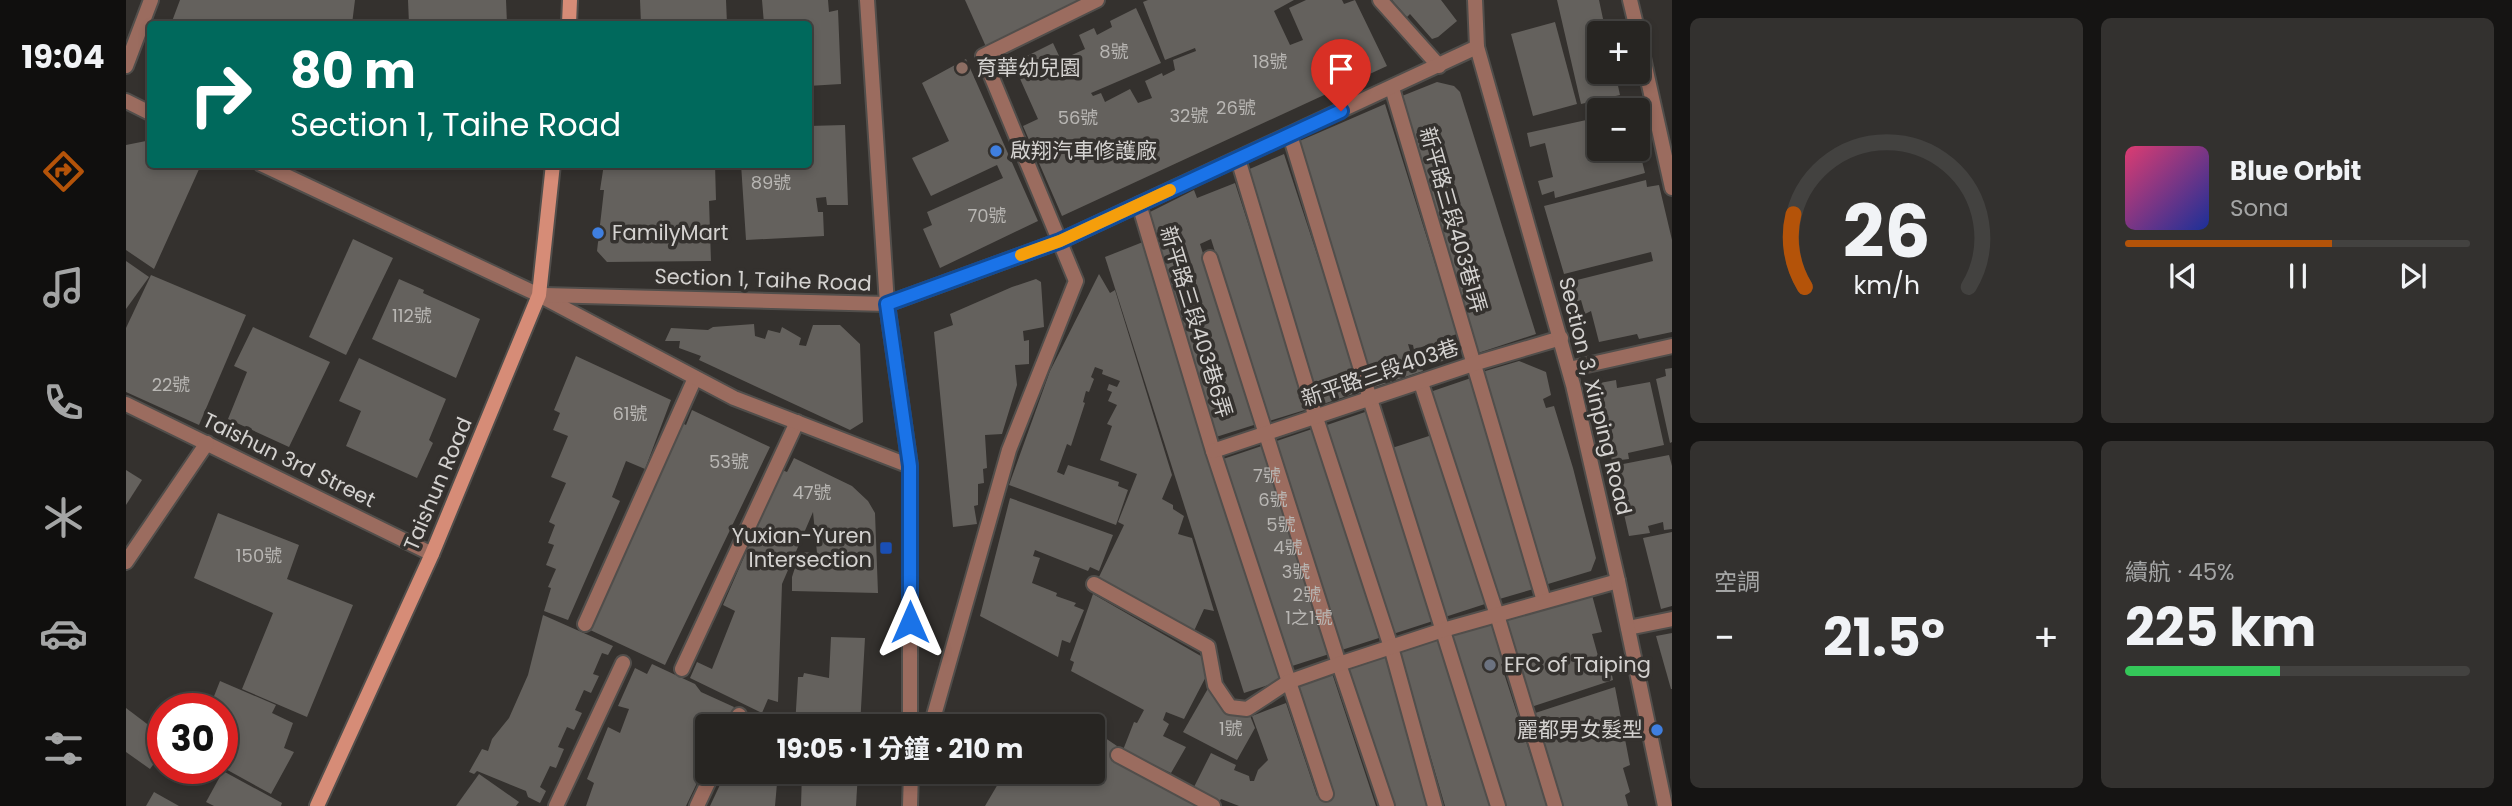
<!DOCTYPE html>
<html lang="zh-TW">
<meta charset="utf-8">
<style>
body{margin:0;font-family:Poppins,"Noto Sans TC",sans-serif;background:#33312f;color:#f1f3f6;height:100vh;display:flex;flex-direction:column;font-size:26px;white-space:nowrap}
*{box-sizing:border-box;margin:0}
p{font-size:23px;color:#a4a5a5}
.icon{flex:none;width:38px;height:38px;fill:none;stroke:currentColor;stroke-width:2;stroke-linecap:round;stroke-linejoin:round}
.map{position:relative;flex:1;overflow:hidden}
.drawer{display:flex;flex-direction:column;gap:18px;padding:18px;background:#151413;width:840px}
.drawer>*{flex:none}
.banner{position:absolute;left:21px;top:21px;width:665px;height:147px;border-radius:7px;box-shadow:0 4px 10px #0003,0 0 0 2px #434240;background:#00695c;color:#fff;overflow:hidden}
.controls{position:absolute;left:1461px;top:21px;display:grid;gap:14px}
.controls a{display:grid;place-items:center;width:63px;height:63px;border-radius:7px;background:#272522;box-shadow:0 4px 10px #0003,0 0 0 2px #434240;font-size:35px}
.speed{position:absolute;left:21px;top:693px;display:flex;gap:14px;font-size:35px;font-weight:700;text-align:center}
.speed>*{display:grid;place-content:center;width:91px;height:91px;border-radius:50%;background:#272522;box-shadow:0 4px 10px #0003,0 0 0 2px #434240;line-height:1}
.speed .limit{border:10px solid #d22;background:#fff;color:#111}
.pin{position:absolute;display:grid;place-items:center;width:60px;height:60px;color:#fff;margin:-72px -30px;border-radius:50% 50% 50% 0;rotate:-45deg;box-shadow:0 0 7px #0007}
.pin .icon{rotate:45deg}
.me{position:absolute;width:77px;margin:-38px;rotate:0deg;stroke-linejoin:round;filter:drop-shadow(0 0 5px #0008)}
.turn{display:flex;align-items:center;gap:24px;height:147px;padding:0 28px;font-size:32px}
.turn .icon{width:91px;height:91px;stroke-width:2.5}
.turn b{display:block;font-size:49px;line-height:60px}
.big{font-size:52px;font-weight:700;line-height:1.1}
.drawer .card{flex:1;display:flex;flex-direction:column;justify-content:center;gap:10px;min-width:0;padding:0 24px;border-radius:10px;background:#33312f}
.drawer .dial{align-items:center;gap:0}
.dial svg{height:182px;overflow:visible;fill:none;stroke:#434240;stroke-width:7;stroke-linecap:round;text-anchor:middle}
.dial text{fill:#f1f3f6;stroke:none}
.song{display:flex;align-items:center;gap:21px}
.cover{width:84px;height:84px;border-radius:10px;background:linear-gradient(135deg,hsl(340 70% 55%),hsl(230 70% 35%))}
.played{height:7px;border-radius:4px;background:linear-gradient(90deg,#b45309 60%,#434240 60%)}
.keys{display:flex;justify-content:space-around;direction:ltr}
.heat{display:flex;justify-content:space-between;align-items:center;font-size:38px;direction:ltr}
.charge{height:10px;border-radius:5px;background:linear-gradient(90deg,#34c759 45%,#434240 0)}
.drawer .tiles{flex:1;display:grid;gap:18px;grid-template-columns:repeat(2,1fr)}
.trip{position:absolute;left:569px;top:714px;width:410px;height:70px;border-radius:7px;background:#272522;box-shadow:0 4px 10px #0003,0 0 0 2px #434240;font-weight:700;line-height:70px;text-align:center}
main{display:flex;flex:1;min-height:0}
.tabs{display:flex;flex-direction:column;width:126px;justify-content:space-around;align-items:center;background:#100f0e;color:#a4a5a5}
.tabs .icon{width:49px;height:49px}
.tabs .current{color:#b45309}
.tabs b{font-size:32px;color:#f1f3f6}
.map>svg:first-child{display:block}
</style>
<main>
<nav class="tabs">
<b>19:04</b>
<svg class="icon current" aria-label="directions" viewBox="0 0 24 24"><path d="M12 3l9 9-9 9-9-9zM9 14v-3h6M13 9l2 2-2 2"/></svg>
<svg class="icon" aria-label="music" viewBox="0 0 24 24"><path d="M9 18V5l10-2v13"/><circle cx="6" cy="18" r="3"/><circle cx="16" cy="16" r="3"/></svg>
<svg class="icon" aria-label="phone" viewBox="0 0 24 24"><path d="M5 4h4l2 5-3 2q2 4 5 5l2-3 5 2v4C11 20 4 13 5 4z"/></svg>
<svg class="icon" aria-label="climate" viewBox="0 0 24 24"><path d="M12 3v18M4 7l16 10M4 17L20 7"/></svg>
<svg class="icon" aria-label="car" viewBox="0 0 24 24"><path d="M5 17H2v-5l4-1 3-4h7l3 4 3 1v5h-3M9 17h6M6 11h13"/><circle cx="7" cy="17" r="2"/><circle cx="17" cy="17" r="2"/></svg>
<svg class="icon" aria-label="filters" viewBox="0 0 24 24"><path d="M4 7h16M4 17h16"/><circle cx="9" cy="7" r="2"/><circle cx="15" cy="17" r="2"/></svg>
</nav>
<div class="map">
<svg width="1546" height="806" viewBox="0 0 1546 806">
<rect width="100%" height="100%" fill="#34312e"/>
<g fill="#64615d">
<polygon points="54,0 229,0 226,24 45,24"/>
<polygon points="282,0 380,0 381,24 283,24"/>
<polygon points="514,0 600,0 601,24 515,24"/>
<polygon points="636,0 702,0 703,12 712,10 715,84 682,86 682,24 638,24"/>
<polygon points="839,0 969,0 861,49"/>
<polygon points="1022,0 1168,0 1148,11 1164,45 1177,40 1163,8 1180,0 1216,0 1218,4 1229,0 1261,66 936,216 897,126 912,119 887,63 927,43 935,60 959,49 953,35 968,28 971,35 986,27 984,21 1010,8 1035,63 965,93 967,96 975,93 979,102 1004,89 1012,103 1026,98 1019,81 1036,73 1037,76 1049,70 1047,60 1070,51 1069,48 1039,60 1017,2"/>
<polygon points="1266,0 1315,0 1331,21 1312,37 1306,39 1284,14 1281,17"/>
<polygon points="1431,0 1473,0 1480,33 1474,33 1474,72 1489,72 1494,95 1455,104"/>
<polygon points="1429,22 1451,104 1407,116 1385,34"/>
<polygon points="840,59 912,221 814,268 797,229 806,225 801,212 877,178 871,165 805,196 786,158 823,141 796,83"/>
<polygon points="1311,82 1328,86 1334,92 1410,334 1349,354 1271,98"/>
<polygon points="1259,104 1331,334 1316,339 1322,360 1307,363 1301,345 1288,350 1287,345 1282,344 1285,354 1291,353 1297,371 1249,387 1169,143"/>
<polygon points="1517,107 1521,128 1512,130 1512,108"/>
<polygon points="1474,117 1474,149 1512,149 1512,143 1524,141 1526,150 1514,153 1519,173 1429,198 1428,191 1416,195 1412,181 1427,177 1419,143 1404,147 1401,133"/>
<polygon points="719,125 722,205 701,205 700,197 690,198 692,212 697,212 698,236 620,240 615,164 682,164 682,126"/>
<polygon points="20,141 24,143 24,164 70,164 74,167 28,269 0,250 0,145"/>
<polygon points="1158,154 1236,391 1194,405 1119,171"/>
<polygon points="478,164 589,164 590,200 583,201 585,261 481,262 471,251 478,190 474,190"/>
<polygon points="1520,180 1521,187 1533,185 1546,240 1546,332 1513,339 1511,334 1473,342 1465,311 1459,314 1455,300 1444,304 1439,283 1527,261 1525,252 1438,274 1418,206"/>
<polygon points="1109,183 1182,409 1143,421 1085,239 1074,244 1131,424 1090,437 1022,213 1068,190 1071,198"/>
<polygon points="227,239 267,258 220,355 183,337"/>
<polygon points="1017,242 1157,680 1118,693 979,257"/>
<polygon points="0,261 23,277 0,309"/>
<polygon points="973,274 984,293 989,290 1046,475 1036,499 1047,505 1047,509 1058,516 1052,534 1066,538 1088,611 1078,609 1068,631 972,579 998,525 992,522 1011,474 974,460 986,426 981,424 991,405 982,401 986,392 981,390 983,384 991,387 994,381 976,374 977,370 969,367 965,377 968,379 963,392 960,391 957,402 959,403 945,446 941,444 931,472 938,475 942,465 993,482 992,486 1002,490 990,525 883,485 924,371"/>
<polygon points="25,275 120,315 73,425 0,392 0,328"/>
<polygon points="273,279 298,290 297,293 354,319 330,378 246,339"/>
<polygon points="910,279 915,282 918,327 897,331 898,341 903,340 903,364 889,365 891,385 876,434 859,435 861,468 857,469 858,483 852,484 852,505 848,506 851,524 827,527 808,332 827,325 824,314 886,287"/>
<polygon points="628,324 629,336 639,339 642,330 654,333 656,327 675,338 673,345 680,346 687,325 714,325 734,344 737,422 724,430 573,360 575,356 553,348 554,341 539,341 545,328 582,330 587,327"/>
<polygon points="127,327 204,362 163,447 102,419 121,372 108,366"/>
<polygon points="450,356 545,400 519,469 500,461 486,497 494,501 442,620 418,611 425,588 422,587 430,569 420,565 428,545 422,543 429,525 423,522 440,483 425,477 442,436 427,430 434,413 428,410"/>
<polygon points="233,358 320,399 303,440 307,443 291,478 220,446 235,411 213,401"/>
<polygon points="1393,361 1420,372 1425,395 1417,399 1420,408 1428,406 1447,468 1470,558 1465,571 1422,584 1356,372"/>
<polygon points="1546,368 1546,442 1544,443 1530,379 1540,376 1539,369"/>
<polygon points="1345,378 1411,588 1370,600 1304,392"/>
<polygon points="1490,380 1491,388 1524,382 1538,445 1502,453 1503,459 1486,461 1468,384"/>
<polygon points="566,410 644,447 539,665 462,629 556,423 560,425"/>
<polygon points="1242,411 1307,621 1267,634 1201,425"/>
<polygon points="1189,428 1256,637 1163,667 1097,459"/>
<polygon points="1306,435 1359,604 1319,617 1266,448"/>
<polygon points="1543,455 1546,466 1546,529 1538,530 1537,522 1522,526 1524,533 1503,536 1487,466"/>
<polygon points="668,458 726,486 742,501 749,513 752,593 666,591 666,577 674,552 691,553 687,512 656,584 652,702 642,699 636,713 564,678 571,662 586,669 609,611 597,605 656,470 661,472"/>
<polygon points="0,470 16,480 0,505"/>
<polygon points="884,498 987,535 973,571 964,567 962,571 909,550 907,556 914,558 906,583 931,593 930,596 950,603 948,606 958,610 944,643 936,640 932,657 854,616"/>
<polygon points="92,513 173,545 161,579 227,605 181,717 116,689 147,613 68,578"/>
<polygon points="1546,532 1546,606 1535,609 1517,538"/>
<polygon points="967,594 1087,663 1058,719 1040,712 1037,720 1043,724 1037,736 1060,747 1045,773 997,750 1008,722 1011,723 1018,710 945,671 948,662 944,660"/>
<polygon points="1466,595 1476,632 1466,634 1474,663 1483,660 1487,680 1402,708 1389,659 1375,664 1421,806 1379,806 1330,651 1366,806 1319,806 1273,649"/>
<polygon points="417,615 487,646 482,655 476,653 467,674 473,676 465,693 458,690 449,710 456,713 448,730 441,727 432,747 438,749 430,768 424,766 414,787 420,791 414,803 402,797 400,791 351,771 348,774 343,772 356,749 362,751 366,739 383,718 402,675"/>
<polygon points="1546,633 1546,689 1545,689 1530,636"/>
<polygon points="705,637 739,638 734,726 669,726 672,677 677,677 678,673 703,678"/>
<polygon points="1261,654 1306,806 1263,806 1218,668"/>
<polygon points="526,664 569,684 575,692 608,707 598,726 581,726 581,762 560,806 460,806 468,783 461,779 482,727 494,733 503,709 492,706 509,668 521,674"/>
<polygon points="1206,673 1250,806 1113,806 1095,799 1093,802 1068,787 1085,753 1110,765 1108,770 1123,776 1124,781 1128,781 1132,770 1142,760 1126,716 1160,703 1191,796 1202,792 1167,683"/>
<polygon points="94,681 150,705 146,713 167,723 158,748 168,752 145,794 96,767 96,709 83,709"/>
<polygon points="1084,685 1123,713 1129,728 1111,760 1057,732"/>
<polygon points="1489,687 1504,765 1497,768 1504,792 1499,795 1502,806 1433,806 1403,715"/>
<polygon points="0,708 37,736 37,751 24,769 0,752"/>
<polygon points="626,716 648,726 621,726"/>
<polygon points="966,729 991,746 987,754 1082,806 859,806 879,772 907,772 921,780 927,772 966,772"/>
<polygon points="97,771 156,803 155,806 88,806 80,802"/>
<polygon points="600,772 652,772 649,806 584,806"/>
<polygon points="676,772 732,772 730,806 675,806"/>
<polygon points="353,774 393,802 390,806 330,806"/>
<polygon points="28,792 53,806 20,806"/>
</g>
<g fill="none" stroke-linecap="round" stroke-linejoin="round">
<defs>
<g id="lane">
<polyline points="741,0 761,304 784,466"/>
<polyline points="1254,0 1313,66"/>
<polyline points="1504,0 1512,33"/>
<polyline points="1512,35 1546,188"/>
<polyline points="1266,88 1418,601"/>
<polyline points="1164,135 1244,399 1372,806"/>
<polyline points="1112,159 1190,418 1265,647 1309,806"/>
<polyline points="1013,204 1087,451 1200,794"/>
<polyline points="1084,258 1213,664 1261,806"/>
<polyline points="761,304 934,241 1351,47"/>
<polyline points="1443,369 1546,346"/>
<polyline points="1295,383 1371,615 1429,806"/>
<polyline points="1087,451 1347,364 1435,338"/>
<polyline points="968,584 1082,647 1089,685 1104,707 1121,709 1162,682 1213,664 1317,630 1492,581"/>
<polyline points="459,624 569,378"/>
<polyline points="1502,628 1546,619"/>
<polyline points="556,669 671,422"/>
<polyline points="608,726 613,715"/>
<polyline points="805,726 883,450 950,281 857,56 971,0"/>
<polyline points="992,755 1087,806"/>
<polyline points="430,806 497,663"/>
<polyline points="571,806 587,772"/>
</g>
<g id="street">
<polyline points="1349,0 1351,47 1447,385 1492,581 1539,806"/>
<polyline points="0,66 25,0"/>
<polyline points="0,101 24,113"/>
<polyline points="135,164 413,295 608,398 784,466 784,726"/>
<polyline points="418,295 761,304"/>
<polyline points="0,404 306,554"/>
<polyline points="0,562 81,443"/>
<polyline points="784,806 785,772"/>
</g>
<g id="secondary">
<polyline points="443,24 444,0"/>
<polyline points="191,806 306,554 413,295 427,164"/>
</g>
</defs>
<use href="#lane" stroke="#514e4b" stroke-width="18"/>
<use href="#street" stroke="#514e4b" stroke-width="18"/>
<use href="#secondary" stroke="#514e4b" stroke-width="18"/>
<use href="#lane" stroke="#9b6c5f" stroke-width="14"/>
<use href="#street" stroke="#9b6c5f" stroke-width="14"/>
<use href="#secondary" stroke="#d68c77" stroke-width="14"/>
</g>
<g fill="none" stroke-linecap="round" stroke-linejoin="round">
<defs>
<polyline id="route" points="784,622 784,466 761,304 934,241 1215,111"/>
</defs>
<use href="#route" stroke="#114b97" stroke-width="18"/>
<use href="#route" stroke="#1a73e8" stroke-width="12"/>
<polyline stroke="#f59e0b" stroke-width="12" points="895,255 934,241 1044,190"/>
</g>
<circle fill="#8d6e63" stroke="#34312e" stroke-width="2.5" cx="836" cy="68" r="7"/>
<g fill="#3f7fe0" stroke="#34312e" stroke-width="2.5">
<circle cx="870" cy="151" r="7"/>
<circle cx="472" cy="233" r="7"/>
<circle cx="1531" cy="730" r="7"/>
</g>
<rect fill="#1a4fb4" stroke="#34312e" stroke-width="2.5" x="753" y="541" width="14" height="14" rx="3.5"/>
<circle fill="#6b7280" stroke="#34312e" stroke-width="2.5" cx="1364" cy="665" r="7"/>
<g text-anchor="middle" stroke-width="7" stroke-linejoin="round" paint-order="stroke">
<g font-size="18" fill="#b8b6b3">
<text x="988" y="58">8號</text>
<text x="1144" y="68">18號</text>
<text x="1110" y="114">26號</text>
<text x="1063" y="122">32號</text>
<text x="952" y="124">56號</text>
<text x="645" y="189">89號</text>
<text x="861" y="222">70號</text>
<text x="286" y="322">112號</text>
<text x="45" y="391">22號</text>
<text x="504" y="420">61號</text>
<text x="603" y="468">53號</text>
<text x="1141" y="482">7號</text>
<text x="686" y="499">47號</text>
<text x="1147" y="506">6號</text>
<text x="1155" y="531">5號</text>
<text x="1162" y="554">4號</text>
<text x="133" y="562">150號</text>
<text x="1170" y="578">3號</text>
<text x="1181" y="601">2號</text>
<text x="1183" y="624">1之1號</text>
<text x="1105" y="735">1號</text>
</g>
<g font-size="21" fill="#d4d2d0" stroke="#34312e" text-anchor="start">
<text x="850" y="75">育華幼兒園</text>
<text x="884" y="158">啟翔汽車修護廠</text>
<text x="486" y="240">FamilyMart</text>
<text x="746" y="543" text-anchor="end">Yuxian-Yuren<tspan x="746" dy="24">Intersection</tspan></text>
<text x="1378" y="672">EFC of Taiping</text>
<text x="1517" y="737" text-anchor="end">麗都男女髮型</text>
</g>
<g font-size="21" fill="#d4d2d0" stroke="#34312e">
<text transform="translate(1327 220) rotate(74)" y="7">新平路三段403巷1弄</text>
<text transform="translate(637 280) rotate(2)" y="7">Section 1, Taihe Road</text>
<text transform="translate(1070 322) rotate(73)" y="7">新平路三段403巷6弄</text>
<text transform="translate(1254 373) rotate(-19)" y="7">新平路三段403巷</text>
<text transform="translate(1469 396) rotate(76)" y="7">Section 3, Xinping Road</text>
<text transform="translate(163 460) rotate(26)" y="7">Taishun 3rd Street</text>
<text transform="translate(312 484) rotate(-67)" y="7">Taishun Road</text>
</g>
</g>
</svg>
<div class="controls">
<a>+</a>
<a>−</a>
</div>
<div class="speed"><div class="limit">30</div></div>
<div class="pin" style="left:1215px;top:111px;background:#d93025"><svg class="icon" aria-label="arrive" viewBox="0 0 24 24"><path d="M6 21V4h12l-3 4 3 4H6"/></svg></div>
<svg class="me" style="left:784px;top:622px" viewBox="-20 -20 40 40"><path d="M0-17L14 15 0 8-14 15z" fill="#1a73e8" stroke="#fff" stroke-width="4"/></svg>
<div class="trip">19:05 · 1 分鐘 · 210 m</div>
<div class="banner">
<div class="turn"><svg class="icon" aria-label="right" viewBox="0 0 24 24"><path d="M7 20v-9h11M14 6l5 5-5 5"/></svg><div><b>80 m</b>Section 1, Taihe Road</div></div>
</div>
</div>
<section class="drawer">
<div class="tiles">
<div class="card dial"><svg viewBox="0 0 100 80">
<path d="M14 69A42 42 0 1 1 86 69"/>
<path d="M14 69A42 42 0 0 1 9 37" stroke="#b45309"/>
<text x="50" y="56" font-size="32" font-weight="700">26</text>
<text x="50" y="72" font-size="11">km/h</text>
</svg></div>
<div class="card">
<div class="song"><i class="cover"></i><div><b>Blue Orbit</b><p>Sona</p></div></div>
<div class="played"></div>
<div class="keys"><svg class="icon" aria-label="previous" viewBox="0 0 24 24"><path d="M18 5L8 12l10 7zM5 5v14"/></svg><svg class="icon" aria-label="pause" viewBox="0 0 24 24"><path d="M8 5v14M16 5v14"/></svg><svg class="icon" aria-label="next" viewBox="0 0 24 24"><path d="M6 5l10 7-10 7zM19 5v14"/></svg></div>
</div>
<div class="card"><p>空調</p>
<div class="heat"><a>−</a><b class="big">21.5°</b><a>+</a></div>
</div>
<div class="card"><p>續航 · 45%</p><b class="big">225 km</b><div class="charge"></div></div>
</div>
</section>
</main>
